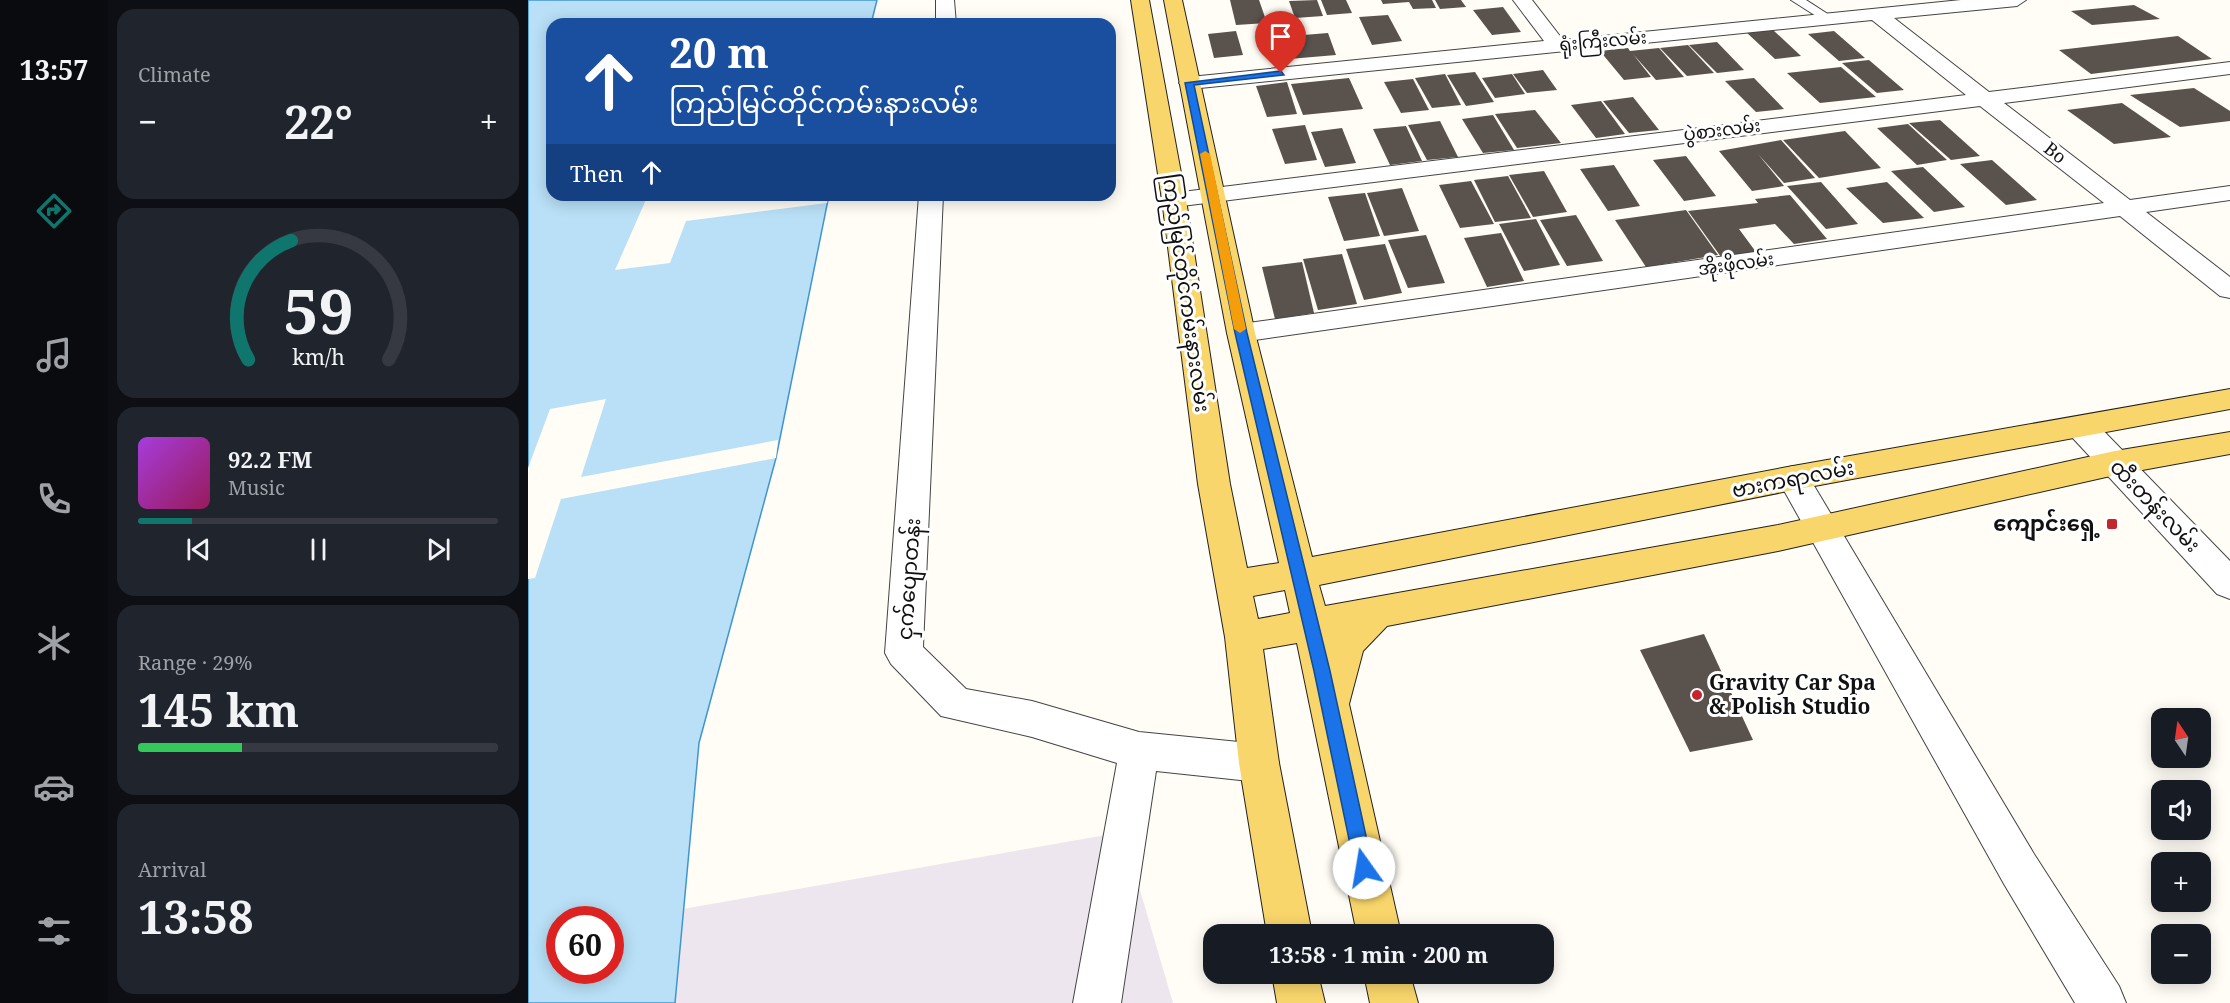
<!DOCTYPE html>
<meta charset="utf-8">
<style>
body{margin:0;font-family:"Noto Serif","Noto Sans Myanmar",serif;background:#20242c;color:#f1f3f6;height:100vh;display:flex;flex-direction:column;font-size:22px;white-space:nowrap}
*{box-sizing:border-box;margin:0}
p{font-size:20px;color:#9ea1a6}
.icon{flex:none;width:33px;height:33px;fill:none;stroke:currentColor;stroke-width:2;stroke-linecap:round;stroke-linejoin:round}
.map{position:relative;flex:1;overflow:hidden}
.panel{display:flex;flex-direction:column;gap:9px;padding:9px;background:#0d0f14;width:420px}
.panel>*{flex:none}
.hud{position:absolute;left:18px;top:18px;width:570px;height:183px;border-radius:18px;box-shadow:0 3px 15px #0003;background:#1a4fa0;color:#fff;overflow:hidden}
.needle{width:39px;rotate:347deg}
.controls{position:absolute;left:1623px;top:708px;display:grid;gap:12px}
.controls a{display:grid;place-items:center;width:60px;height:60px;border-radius:12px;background:#171b24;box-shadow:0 3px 15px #0003;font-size:30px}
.speed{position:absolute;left:18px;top:906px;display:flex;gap:12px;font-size:30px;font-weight:700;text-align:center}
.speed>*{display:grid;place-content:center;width:78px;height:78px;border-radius:50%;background:#171b24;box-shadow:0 3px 15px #0003;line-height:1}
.speed .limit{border:9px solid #d22;background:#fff;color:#111}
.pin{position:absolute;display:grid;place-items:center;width:51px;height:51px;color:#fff;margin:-62px -26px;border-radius:50% 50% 50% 0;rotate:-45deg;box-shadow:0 0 6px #0007}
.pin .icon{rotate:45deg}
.me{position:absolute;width:66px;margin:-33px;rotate:347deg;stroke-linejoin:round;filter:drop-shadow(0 0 4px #0008)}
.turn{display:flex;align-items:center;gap:21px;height:126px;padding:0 24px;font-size:27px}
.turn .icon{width:78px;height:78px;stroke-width:2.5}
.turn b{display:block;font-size:42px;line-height:51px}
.then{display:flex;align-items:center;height:57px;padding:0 24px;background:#0003;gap:12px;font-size:22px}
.big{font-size:45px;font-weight:700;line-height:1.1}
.panel .widget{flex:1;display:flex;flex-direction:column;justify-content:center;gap:9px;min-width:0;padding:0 21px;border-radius:18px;background:#20242c}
.panel .dial{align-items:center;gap:0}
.dial svg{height:156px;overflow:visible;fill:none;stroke:#363941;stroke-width:7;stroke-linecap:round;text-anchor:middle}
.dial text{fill:#f1f3f6;stroke:none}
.song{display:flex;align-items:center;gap:18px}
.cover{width:72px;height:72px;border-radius:9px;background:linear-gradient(135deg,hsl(280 70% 55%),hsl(330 70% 35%))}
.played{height:6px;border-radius:3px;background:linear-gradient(90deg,#0f766e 15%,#363941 15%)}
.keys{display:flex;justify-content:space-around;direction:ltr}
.heat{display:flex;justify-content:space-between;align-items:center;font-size:33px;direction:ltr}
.charge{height:9px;border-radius:4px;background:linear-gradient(90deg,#34c759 29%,#363941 0)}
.trip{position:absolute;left:675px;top:924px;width:351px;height:60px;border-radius:18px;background:#171b24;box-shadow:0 3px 15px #0003;font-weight:700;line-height:60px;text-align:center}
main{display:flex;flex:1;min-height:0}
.dock{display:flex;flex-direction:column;width:108px;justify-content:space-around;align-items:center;background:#090b0e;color:#9ea1a6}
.dock .icon{width:42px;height:42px}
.dock .active{color:#0f766e}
.dock b{font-size:27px;color:#f1f3f6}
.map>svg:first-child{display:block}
</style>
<main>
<nav class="dock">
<b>13:57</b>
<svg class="icon active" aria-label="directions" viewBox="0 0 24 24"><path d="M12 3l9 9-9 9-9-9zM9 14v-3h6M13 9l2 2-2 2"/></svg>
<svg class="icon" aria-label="music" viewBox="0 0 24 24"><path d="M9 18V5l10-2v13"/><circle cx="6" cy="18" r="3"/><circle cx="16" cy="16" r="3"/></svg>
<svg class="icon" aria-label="phone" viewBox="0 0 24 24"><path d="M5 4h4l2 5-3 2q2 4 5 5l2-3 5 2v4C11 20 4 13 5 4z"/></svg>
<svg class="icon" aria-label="climate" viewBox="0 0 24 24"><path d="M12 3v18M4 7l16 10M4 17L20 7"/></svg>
<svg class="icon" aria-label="car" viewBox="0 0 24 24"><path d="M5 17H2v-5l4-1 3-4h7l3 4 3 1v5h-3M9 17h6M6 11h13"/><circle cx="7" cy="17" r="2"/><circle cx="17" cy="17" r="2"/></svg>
<svg class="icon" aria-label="filters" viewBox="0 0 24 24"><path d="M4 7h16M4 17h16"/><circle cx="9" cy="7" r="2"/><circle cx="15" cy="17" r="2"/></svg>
</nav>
<section class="panel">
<div class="widget"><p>Climate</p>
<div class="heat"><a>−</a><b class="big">22°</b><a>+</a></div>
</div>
<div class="widget dial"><svg viewBox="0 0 100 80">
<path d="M14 69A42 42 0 1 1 86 69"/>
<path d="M14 69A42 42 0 0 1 36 8" stroke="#0f766e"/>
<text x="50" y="56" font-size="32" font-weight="700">59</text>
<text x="50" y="72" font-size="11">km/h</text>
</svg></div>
<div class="widget">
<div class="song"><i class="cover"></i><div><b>92.2 FM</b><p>Music</p></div></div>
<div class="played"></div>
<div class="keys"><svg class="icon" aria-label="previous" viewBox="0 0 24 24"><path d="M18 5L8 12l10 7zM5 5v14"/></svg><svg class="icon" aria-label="pause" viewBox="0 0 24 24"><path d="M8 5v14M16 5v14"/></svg><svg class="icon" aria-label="next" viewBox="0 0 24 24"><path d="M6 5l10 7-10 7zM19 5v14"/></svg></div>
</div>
<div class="widget"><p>Range · 29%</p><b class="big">145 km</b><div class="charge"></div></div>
<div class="widget"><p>Arrival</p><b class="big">13:58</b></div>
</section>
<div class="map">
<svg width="1702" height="1003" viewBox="0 0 1702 1003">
<rect width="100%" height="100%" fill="#fffdf5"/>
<polygon fill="#eee6ef" points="595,832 645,1003 147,1003 155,909"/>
<path fill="#b9e0f7" stroke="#3f96cf" stroke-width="1.5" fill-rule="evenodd" d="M0,0H349L343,24H24V195H301L248,458L171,743L147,1003H0ZM32,920H82V970H32Z"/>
<g fill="#fffdf5">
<polygon points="120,195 160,195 158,201 208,195 301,195 299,203 158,221 142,263 87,270"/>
<polygon points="78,399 53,477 250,440 248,458 33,499 7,578 0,579 0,468 22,409"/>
</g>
<g fill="#5a524d">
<polygon points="702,0 731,0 739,23 708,25"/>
<polygon points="789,0 795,16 767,18 761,1"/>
<polygon points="793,0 818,0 824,13 799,15"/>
<polygon points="853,0 904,0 908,8 885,9 881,2 855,4"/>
<polygon points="907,0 933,0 938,7 912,9"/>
<polygon points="1606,5 1632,19 1564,25 1543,11"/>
<polygon points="975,7 993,32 964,35 945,10"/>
<polygon points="860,15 874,41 844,45 831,17"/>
<polygon points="1244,29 1273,56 1247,59 1218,32"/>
<polygon points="708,31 715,55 686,58 680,34"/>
<polygon points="1306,31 1337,58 1311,61 1280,34"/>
<polygon points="800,33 808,55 749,60 740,38"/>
<polygon points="1650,36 1684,59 1563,74 1531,50"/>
<polygon points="1189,42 1216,70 1189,73 1161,45"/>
<polygon points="1160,45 1186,73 1159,76 1132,48"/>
<polygon points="1100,48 1102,51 1131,48 1156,77 1128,80 1105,54 1123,77 1096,80 1072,51"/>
<polygon points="1341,60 1376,90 1349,93 1314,63"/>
<polygon points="1313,67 1348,97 1292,103 1259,73"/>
<polygon points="1015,70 1029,90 999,93 985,74"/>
<polygon points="947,72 966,102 938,106 919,75"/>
<polygon points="917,74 933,105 904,108 887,78"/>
<polygon points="984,74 997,94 967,98 954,78"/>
<polygon points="821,78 835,109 775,115 763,84"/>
<polygon points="1226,78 1256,109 1228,112 1197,81"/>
<polygon points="885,79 901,110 873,113 856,82"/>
<polygon points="759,82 769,114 739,117 728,86"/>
<polygon points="1666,88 1702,111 1702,121 1652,127 1602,95"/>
<polygon points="1105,97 1131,130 1101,133 1075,101"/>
<polygon points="1073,101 1097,134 1068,138 1043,105"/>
<polygon points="1594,103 1643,137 1586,144 1539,110"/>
<polygon points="1007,110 1033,143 989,148 967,114"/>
<polygon points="965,115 986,150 955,153 934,119"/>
<polygon points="1412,120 1452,156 1423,160 1381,123"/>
<polygon points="912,121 930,157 899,160 880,125"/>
<polygon points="1380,124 1419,160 1389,165 1349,128"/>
<polygon points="777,125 789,160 757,164 744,129"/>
<polygon points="878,126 894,161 862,165 845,129"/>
<polygon points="814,128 828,163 797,167 783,132"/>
<polygon points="1317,131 1353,168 1291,178 1255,140"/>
<polygon points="1253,140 1287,178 1256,183 1230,154 1256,186 1224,191 1191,151"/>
<polygon points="1158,156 1188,196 1156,201 1125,160"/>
<polygon points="1464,160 1509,200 1478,205 1432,164"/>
<polygon points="1086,165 1112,206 1080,211 1052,169"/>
<polygon points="1395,167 1437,207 1406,212 1363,171"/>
<polygon points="1016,171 1039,212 1005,217 981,175"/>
<polygon points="980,176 1003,218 967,222 946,180"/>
<polygon points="943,181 966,224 932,228 911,185"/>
<polygon points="1293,182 1330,224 1298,229 1259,186"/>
<polygon points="1359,182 1396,218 1355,223 1318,188"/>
<polygon points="874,188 891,231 856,236 839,193"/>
<polygon points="837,193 852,236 816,241 800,197"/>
<polygon points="1262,195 1299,239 1266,244 1247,224 1211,229 1228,252 1193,257 1160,211 1230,203 1227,199"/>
<polygon points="1158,210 1190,255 1118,267 1087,220"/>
<polygon points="1048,215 1075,261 1039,266 1012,220"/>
<polygon points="1008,219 1032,265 996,271 971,224"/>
<polygon points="973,233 996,281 959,287 936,238"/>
<polygon points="898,235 917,283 880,288 860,240"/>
<polygon points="857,244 874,293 836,300 818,249"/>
<polygon points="814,254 829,304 790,310 775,259"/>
<polygon points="774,262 786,313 747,319 734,267"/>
<polygon points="1176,634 1225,740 1162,752 1112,650"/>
</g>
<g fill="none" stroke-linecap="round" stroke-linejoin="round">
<defs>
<polygon id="lane" points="1263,0 1278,0 1309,20 1299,23"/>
<g id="street">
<polygon points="408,0 426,0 428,24 408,24"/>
<polygon points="985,0 1004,0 1035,40 1433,0 1498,0 1489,6 1366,18 1461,92 1702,62 1702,74 1476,103 1602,200 1702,186 1702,200 1618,212 1702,277 1702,298 1692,296 1592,216 713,342 703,340 699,333 703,326 713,324 1576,203 1452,106 646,207 637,205 634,200 637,195 646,193 1438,95 1344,20 662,89 655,87 651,83 655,79 662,77 1016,41"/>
<polygon points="391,195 415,195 395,647 438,689 504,701 611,732 731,744 745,750 751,763 745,776 731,782 628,771 593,1003 545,1003 589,763 504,737 413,716 363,664 357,653"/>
<polygon points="1553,416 1564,419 1702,561 1702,599 1689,594 1542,435 1538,427 1542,419"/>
<polygon points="1265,466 1276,469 1506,854 1591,986 1598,1003 1547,1003 1476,884 1249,478 1254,469"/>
</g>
<g id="primary">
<path d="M603,0H621L658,200L702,484L719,568L751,563L699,333L636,0H654L727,333L784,557L1265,466L1702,389V409L1265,490L791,585L797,606L1250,525L1587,451L1702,432V454L1587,475L1250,551L859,626L835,651L821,704L873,934H829L769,643L735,649L751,763L784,934H739L711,763L697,637L670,484L634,200ZM757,590L762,613L730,619L725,596Z"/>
<polygon points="744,974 790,974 797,1003 749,1003"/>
<polygon points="836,974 882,974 890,1003 842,1003"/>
</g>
</defs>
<use href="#lane" stroke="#444" stroke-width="2"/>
<use href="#street" stroke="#444" stroke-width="2"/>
<use href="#primary" stroke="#222" stroke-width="2"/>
<use href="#lane" fill="#fff" fill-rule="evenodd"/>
<use href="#street" fill="#fff" fill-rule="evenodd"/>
<use href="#primary" fill="#f9d66b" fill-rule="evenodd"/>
</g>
<polygon fill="#1a73e8" stroke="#114b97" stroke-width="1.5" points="753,71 756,75 666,85 719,333 802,671 845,868 842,874 836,877 829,874 827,868 786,671 707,333 657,83"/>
<polygon fill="#f59e0b" points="677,151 682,154 718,329 712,333 706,329 672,154"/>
<g fill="#c4262e" stroke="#fff" stroke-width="2">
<rect x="1578" y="518" width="12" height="12" rx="3"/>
<circle cx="1169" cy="695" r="6"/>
</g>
<g text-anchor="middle" stroke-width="6" stroke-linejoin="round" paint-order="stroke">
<g font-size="18" fill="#111" stroke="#fff">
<text transform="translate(1075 41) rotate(-5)" y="6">ရုံးကြီးလမ်း</text>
<text transform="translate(1194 130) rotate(-7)" y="6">ပွဲစားလမ်း</text>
<text transform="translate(1527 153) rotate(39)" y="6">Bo</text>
<text transform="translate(1208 264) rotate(-8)" y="6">အိုးဖိုလမ်း</text>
</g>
<g font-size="21" fill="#111" stroke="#fff">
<text transform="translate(658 293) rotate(82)" y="7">ကြည်မြင်တိုင်ကမ်းနားလမ်း</text>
<text transform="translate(1265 479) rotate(-11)" y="7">ဗားကရာလမ်း</text>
<text transform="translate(1627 506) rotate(46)" y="7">ထီးတန်းလမ်း</text>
<text transform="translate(381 579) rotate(-86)" y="7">ငှက်ပျောတန်း</text>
</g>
<g font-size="21" font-weight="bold" fill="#111" stroke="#fff" text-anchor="end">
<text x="1572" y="531">ကျောင်းရှေ့</text>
<text x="1181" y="690" text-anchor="start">Gravity Car Spa<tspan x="1181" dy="24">&amp; Polish Studio</tspan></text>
</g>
</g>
</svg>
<div class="controls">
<a><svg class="needle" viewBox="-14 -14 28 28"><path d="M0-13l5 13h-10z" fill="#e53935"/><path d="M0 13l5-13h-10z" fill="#9ea1a6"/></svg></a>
<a><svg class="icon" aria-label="sound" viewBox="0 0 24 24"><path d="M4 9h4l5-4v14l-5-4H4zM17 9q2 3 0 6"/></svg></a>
<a>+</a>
<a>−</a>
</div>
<div class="speed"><div class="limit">60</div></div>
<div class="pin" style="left:753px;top:73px;background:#d93025"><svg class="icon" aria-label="arrive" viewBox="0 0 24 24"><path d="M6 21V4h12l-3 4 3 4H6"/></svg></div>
<svg class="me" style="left:836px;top:868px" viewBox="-20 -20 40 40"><circle r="19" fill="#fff"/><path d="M0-13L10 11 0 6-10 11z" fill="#1a73e8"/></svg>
<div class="trip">13:58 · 1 min · 200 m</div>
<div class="hud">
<div class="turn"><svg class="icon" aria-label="ahead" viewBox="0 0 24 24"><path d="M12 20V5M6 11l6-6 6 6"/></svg><div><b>20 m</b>ကြည်မြင်တိုင်ကမ်းနားလမ်း</div></div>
<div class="then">Then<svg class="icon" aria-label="ahead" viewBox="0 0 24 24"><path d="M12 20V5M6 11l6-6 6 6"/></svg></div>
</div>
</div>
</main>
